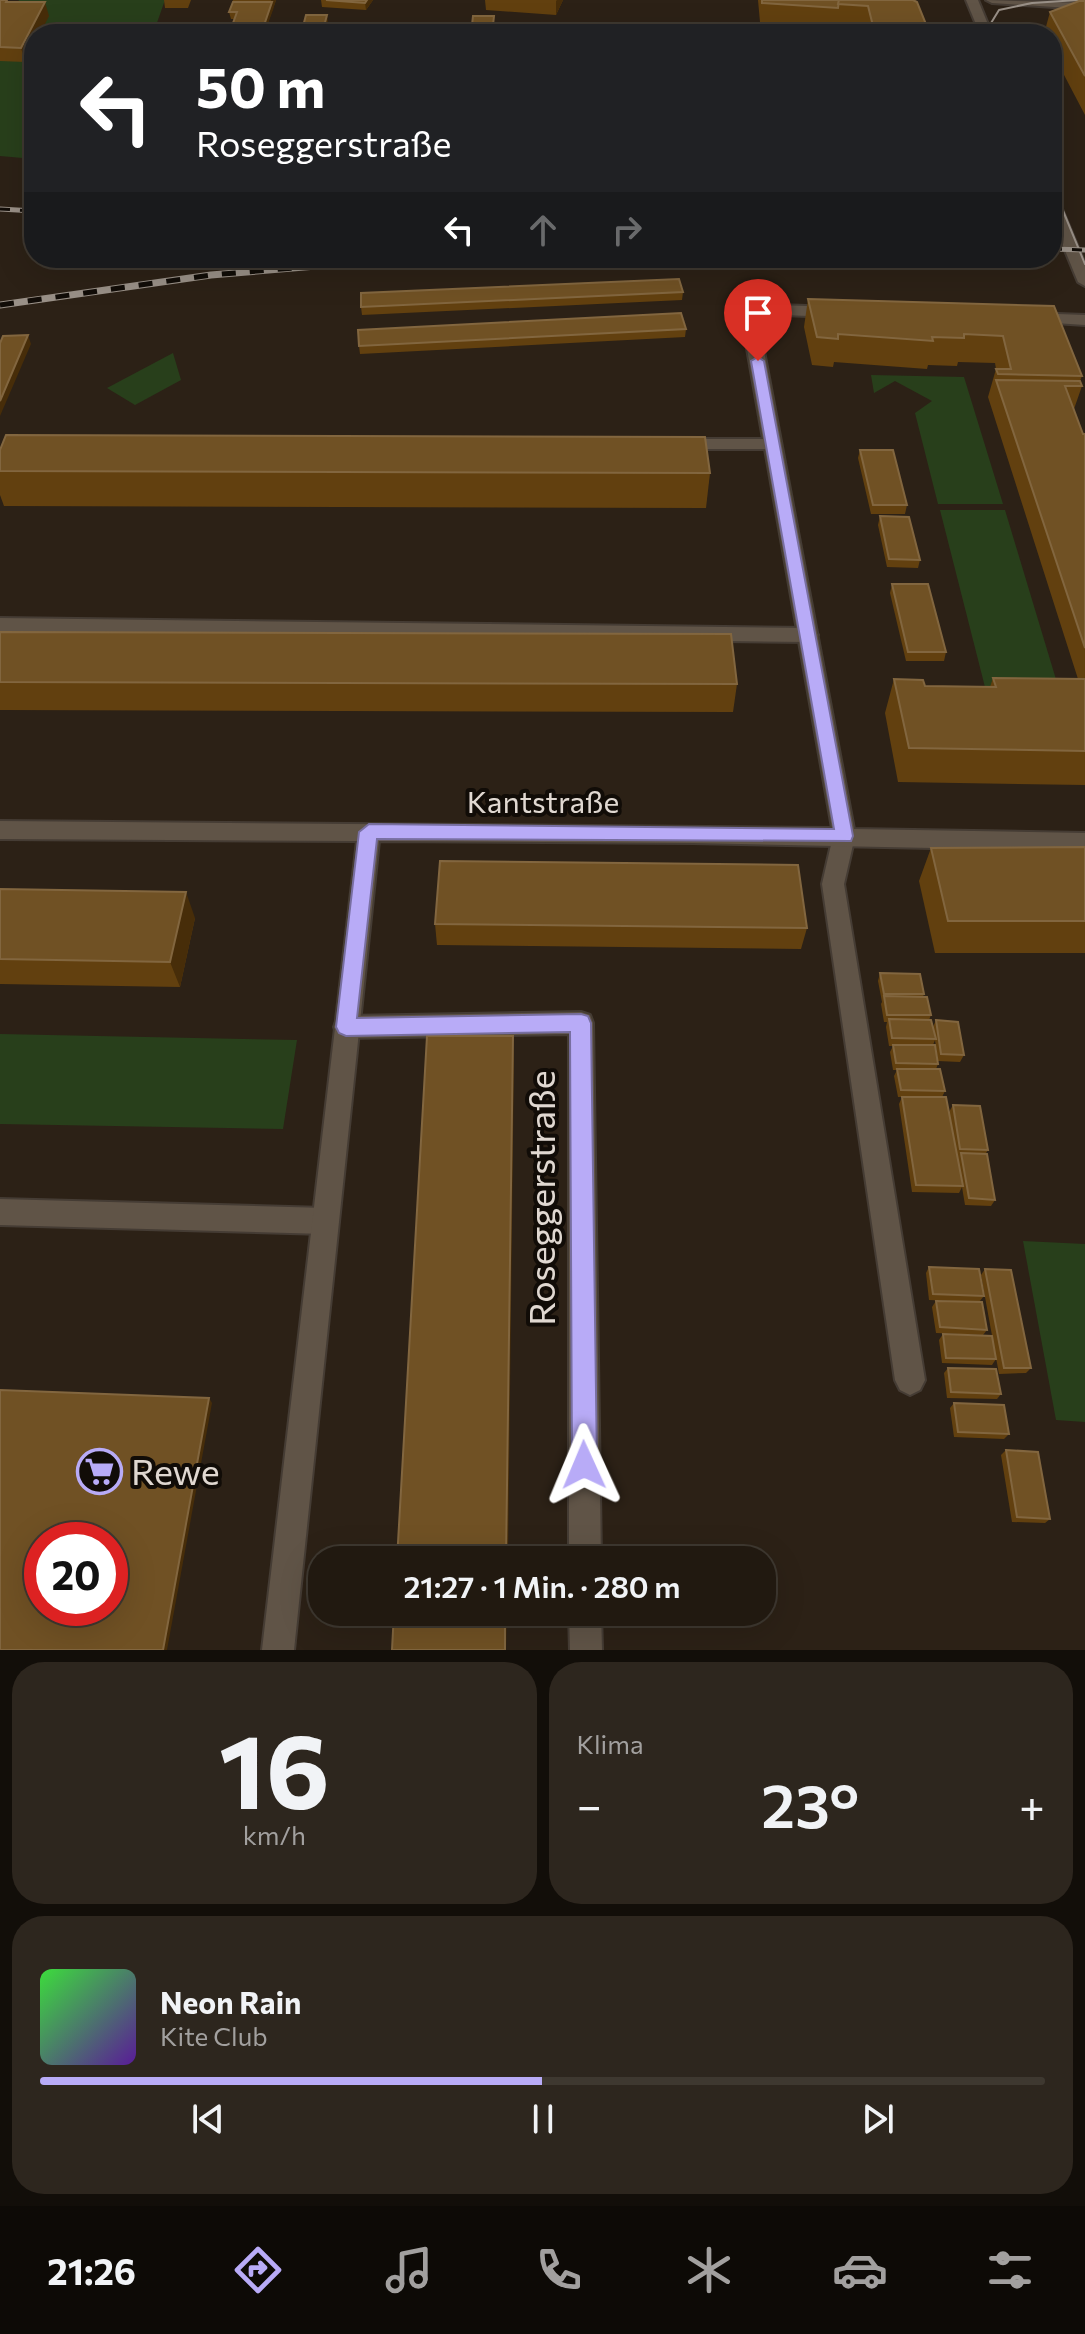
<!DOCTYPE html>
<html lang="de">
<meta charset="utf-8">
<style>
body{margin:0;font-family:Commissioner,sans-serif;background:#2d261e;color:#f1f3f6;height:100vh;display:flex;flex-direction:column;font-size:30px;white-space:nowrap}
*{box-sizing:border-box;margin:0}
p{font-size:26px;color:#a2a09f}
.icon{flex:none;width:44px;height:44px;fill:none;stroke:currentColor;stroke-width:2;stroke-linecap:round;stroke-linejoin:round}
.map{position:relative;height:1650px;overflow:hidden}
.panel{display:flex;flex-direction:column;gap:12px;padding:12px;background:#120e09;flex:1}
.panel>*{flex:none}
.hud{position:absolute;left:24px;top:24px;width:1038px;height:244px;border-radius:32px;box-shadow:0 8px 32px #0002,0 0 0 2px #3e3830;background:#202124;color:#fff;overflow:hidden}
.speed{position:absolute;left:24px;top:1522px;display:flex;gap:16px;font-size:40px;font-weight:700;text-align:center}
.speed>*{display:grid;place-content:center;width:104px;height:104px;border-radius:50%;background:#211910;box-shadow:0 8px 32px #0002,0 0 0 2px #3e3830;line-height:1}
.speed .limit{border:12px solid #d22;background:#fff;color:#111}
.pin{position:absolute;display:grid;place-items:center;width:68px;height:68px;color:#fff;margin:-82px -34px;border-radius:50% 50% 50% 0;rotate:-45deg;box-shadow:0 0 8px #0007}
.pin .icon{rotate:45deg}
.me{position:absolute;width:88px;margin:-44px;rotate:359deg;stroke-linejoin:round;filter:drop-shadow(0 0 6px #0008)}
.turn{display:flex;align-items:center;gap:28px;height:168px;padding:0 40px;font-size:36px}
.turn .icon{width:104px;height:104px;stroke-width:2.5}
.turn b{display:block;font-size:56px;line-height:68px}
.lanes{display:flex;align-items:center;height:76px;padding:0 40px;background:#0003;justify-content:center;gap:40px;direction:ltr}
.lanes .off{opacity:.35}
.big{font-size:60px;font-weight:600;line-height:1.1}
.panel .card{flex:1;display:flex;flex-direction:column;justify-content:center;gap:12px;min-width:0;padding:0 28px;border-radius:32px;background:#2d261e}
.panel .dial{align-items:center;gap:0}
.dial b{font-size:104px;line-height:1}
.song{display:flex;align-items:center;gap:24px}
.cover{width:96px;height:96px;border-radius:12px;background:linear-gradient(135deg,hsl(120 70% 55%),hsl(270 70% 35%))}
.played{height:8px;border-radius:4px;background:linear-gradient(90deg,#b8abf7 50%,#3e3830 50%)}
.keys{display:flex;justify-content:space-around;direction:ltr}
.heat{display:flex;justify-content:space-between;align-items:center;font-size:44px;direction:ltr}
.panel .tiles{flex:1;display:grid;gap:12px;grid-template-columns:1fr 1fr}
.card:last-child{grid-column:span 2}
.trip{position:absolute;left:308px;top:1546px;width:468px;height:80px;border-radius:32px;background:#211910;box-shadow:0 8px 32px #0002,0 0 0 2px #3e3830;font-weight:600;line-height:80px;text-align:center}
.tab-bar{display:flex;height:128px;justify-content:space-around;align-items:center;background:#0d0a06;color:#a2a09f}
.tab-bar .icon{width:56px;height:56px}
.tab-bar .selected{color:#b8abf7}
.tab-bar b{font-size:36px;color:#f1f3f6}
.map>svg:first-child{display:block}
</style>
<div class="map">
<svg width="1085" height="1650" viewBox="0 0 1085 1650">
<rect width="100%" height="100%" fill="#2c2116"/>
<g fill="#283f1b">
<polygon points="19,0 165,0 153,34 34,34 34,159 0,156 0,33"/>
<polygon points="173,353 181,380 135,405 107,388"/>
<polygon points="871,375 964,377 1003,504 938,504 915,413 932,401 895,381 874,393"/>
<polygon points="940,510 1005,510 1061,696 987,695"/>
<polygon points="0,1034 297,1040 283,1129 0,1124"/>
<polygon points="1023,1241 1085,1244 1085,1422 1056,1420"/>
</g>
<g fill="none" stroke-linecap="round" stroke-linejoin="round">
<defs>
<g id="service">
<polygon points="0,618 808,628 818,635 808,642 0,632"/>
<polygon points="844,827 852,830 855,836 844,884 925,1380 920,1390 910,1395 900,1390 895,1380 822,884 833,836 836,830"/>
<polygon points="581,1012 590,1015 593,1023 601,1560 569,1560 569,1034 346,1038 337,1035 334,1027 337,1019 346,1016"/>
<polygon points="0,1199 325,1208 335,1212 339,1221 335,1230 325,1234 0,1225"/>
<polygon points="569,1612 601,1612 602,1650 570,1650"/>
</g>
<g id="minor">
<polygon points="986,0 1085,3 1085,9 992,3"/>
<polygon points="748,304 836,307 844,312 836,317 757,314 854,829 1085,833 1085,851 692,843 379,841 294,1650 262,1650 357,841 0,839 0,821 832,828 765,449 678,449 669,444 678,439 763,439 740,309"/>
<polygon points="1030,313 1085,315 1085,325 1025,321 1022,318"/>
</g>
<g id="tertiary">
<polygon points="966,0 978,0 992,34 980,34"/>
<polygon points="1052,198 1059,202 1085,264 1085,286 1078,282 1052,219"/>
</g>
</defs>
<use href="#service" stroke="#453c34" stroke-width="4"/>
<use href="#minor" stroke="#453c34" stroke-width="4"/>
<use href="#tertiary" stroke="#453c34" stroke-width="4"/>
<use href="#service" fill="#605447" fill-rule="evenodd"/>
<use href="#minor" fill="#605447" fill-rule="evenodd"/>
<use href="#tertiary" fill="#605447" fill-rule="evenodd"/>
<g stroke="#999087" stroke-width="2">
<polyline points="990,34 988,28 999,10 1032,3 1078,0"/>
<polyline points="1052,184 1085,264"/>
</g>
<defs>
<g id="rail-far1">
<polyline points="0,209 34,211"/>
<polyline points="1052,249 1085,250"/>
<polyline points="329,265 404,258"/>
</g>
<polyline id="rail" points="0,305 211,275 352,263"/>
</defs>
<use href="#rail-far1" stroke="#999087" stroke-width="5"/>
<use href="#rail" stroke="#999087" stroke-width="7"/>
<use href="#rail-far1" stroke="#110c07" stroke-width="3" stroke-dasharray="10" stroke-linecap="butt"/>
<use href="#rail" stroke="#110c07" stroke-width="5" stroke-dasharray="14" stroke-linecap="butt"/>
</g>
<g fill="#62400f">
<polygon points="0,0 14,2 49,16 34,34 34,45 25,62 0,61"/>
<polygon points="164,0 191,0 188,8 165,8"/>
<polygon points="233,0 276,0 264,34 229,34 234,19 231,19 229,12"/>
<polygon points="321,0 373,0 366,10 322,7"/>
<polygon points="485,0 563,0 556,15 486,10"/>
<polygon points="758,0 913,0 930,34 864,34 863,31 760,22"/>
<polygon points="1085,1 1085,115 1052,52 1052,34 1044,34 1050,12"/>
<polygon points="683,292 682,300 362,315 361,307"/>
<polygon points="808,299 1054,306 1082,376 1080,381 1082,386 1074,409 1083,434 1085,434 1085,785 898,782 885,713 894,679 925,686 990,687 993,678 1078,679 988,397 996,369 995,363 958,362 957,366 928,365 927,369 834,362 833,367 812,365 804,327"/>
<polygon points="686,329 685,337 360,354 359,346"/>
<polygon points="0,450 710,473 706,508 4,506 0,495"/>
<polygon points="860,450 907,505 905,514 871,514 858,458"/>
<polygon points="880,516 920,560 918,568 887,567 878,525"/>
<polygon points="892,584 946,652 944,661 906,661 890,593"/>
<polygon points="0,632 737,684 733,712 0,710"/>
<polygon points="1085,847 1085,953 935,953 919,881 931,848"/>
<polygon points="0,889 195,918 180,987 0,984"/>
<polygon points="435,924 807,928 801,949 437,945"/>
<polygon points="880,973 924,994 923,997 931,1015 929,1020 933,1027 936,1020 964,1055 960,1062 938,1061 935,1040 933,1045 938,1064 936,1069 945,1091 942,1097 949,1112 953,1105 988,1150 986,1153 995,1200 991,1206 965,1205 962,1187 959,1193 912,1192 899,1104 902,1097 898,1097 894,1076 897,1070 893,1070 890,1052 893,1046 889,1046 886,1027 887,1022 884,1022 881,1004 882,1002 878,981"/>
<polygon points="929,1267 984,1296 979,1302 929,1300 926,1273"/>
<polygon points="985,1269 1031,1368 1026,1373 999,1374 981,1275"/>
<polygon points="936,1301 987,1330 983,1335 936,1333 932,1307"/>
<polygon points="943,1334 996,1359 992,1365 942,1363 939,1340"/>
<polygon points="948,1368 1001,1394 997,1399 947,1398 944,1373"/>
<polygon points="954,1403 1009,1434 1004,1439 954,1437 950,1408"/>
<polygon points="1006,1450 1050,1519 1045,1523 1012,1522 1001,1455"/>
</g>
<g fill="#472d09">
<polygon points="271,0 276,0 273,10"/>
<polygon points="367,0 373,0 366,10 365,3"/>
<polygon points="557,0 563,0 556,15 556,1"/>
<polygon points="45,2 49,16 40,34 34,34 34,45 25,62 21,48"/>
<polygon points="272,2 273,10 264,34 261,34"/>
<polygon points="327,15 328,22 325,34 322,34"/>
<polygon points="28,335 31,344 0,416 0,401"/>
<polygon points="186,892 195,918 180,987 170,962"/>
<polygon points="513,1036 514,1060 508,1560 506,1560"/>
<polygon points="209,1398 212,1403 167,1650 163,1650"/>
<polygon points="505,1612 507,1612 506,1650 505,1650"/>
</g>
<g fill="#705124" stroke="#82663f" stroke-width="2" fill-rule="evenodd">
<polygon points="0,0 7,0 6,2 45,2 21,48 0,47"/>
<polygon points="326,0 367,0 365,3"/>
<polygon points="762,0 839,0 838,8 762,3"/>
<polygon points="839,0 913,0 917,2 930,34 875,34 868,6 838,4"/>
<polygon points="1079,1 1085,1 1085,76 1050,12"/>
<polygon points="233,2 272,2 261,34 229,34 237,12 229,12"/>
<polygon points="306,15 327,15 322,34 301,34"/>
<polygon points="473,16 494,16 492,34 471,34"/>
<polygon points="684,27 741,27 742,34 685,34"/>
<polygon points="597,31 617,32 617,34 597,34"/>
<polygon points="679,279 683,292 361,307 361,293"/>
<polygon points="808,299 1054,306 1082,376 998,374 996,369 1011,369 1003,336 964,334 964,338 932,337 933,341 838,334 838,339 817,337"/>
<polygon points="681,313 686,329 359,346 358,330"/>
<polygon points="28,335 0,401 0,343 3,336"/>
<polygon points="996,380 1080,381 1082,386 1065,386 1083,434 1085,434 1085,648"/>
<polygon points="6,435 705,437 710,473 0,471 0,450"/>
<polygon points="860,450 893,450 907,505 873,505"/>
<polygon points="880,516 909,517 920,560 889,559"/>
<polygon points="892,584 928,584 946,652 908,652"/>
<polygon points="0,632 731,634 737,684 0,682"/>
<polygon points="993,678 1085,679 1085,751 909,748 894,679 923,680 925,686 996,687"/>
<polygon points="1085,847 1085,921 948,921 931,848"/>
<polygon points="440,861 798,865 807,928 435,924"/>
<polygon points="0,889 186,892 170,962 0,959"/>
<polygon points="880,973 920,974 924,994 884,994"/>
<polygon points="884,996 927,997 931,1015 887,1015"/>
<polygon points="889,1019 931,1020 936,1039 892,1038"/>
<polygon points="936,1020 958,1022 964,1055 941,1054"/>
<polygon points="427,1036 513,1036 506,1560 397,1560"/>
<polygon points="893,1045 935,1045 938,1064 896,1063"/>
<polygon points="897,1069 940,1069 945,1091 901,1090"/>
<polygon points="902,1097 946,1097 963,1186 916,1185"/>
<polygon points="953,1105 980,1106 988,1150 960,1149"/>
<polygon points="961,1153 987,1154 995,1200 969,1198"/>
<polygon points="929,1267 979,1269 984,1296 933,1294"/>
<polygon points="985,1269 1011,1270 1031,1368 1004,1368"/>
<polygon points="936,1301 982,1302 987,1330 940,1327"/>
<polygon points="943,1334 992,1336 996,1359 946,1358"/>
<polygon points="948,1368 996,1369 1001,1394 951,1392"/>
<path d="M0,1390L209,1398L163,1650H0ZM42,1540H110V1608H42Z"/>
<polygon points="954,1403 1004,1405 1009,1434 958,1432"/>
<polygon points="1006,1450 1038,1452 1050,1519 1017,1517"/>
<polygon points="394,1612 505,1612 505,1650 392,1650"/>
</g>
<polygon fill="#b8abf7" stroke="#786fa1" stroke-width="2" points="758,357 764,361 853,836 851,841 377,839 357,1018 581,1014 588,1016 591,1023 597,1465 593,1474 584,1478 575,1474 572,1465 570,1032 346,1036 339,1033 336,1027 359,832 369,824 834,829 751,361"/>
<defs>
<symbol id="supermarket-ring" viewBox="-11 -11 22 22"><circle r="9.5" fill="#110c07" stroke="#b8abf7" stroke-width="1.5"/><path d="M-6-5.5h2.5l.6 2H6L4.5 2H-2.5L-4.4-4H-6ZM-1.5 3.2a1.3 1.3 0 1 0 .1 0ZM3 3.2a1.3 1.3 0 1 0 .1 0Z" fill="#b8abf7"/></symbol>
</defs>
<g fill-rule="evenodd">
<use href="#supermarket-ring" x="74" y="1446" width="51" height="51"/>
</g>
<g text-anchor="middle" stroke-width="8" stroke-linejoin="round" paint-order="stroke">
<g font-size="30" fill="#e0d8d1" stroke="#110c07">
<text x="543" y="813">Kantstraße</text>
</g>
<g font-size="36" fill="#e0d8d1" stroke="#110c07">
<text transform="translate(542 1198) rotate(-90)" y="13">Roseggerstraße</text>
</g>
<g font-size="36" fill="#e0d8d1" stroke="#110c07" text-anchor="start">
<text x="131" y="1485">Rewe</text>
</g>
</g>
</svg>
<div class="speed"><div class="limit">20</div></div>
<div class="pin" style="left:758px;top:361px;background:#d93025"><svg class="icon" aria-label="arrive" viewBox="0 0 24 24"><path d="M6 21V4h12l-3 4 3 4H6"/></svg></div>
<svg class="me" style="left:584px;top:1465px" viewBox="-20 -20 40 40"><path d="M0-17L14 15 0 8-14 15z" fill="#b8abf7" stroke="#fff" stroke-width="4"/></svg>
<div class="trip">21:27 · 1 Min. · 280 m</div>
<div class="hud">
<div class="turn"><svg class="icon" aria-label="left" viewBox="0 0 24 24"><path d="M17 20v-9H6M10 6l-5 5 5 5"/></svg><div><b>50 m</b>Roseggerstraße</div></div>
<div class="lanes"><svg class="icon" aria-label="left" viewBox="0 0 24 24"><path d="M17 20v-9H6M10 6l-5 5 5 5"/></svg><svg class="icon off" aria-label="ahead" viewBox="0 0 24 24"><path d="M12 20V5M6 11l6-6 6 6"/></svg><svg class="icon off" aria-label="right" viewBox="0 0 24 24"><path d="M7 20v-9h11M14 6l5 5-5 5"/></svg></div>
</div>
</div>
<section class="panel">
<div class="tiles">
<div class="card dial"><b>16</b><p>km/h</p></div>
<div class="card"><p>Klima</p>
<div class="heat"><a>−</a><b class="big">23°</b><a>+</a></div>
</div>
<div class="card">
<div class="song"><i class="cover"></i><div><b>Neon Rain</b><p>Kite Club</p></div></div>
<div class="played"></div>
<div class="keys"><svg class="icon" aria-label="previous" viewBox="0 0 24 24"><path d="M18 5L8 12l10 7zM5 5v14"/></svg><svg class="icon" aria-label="pause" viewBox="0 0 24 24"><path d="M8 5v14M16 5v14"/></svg><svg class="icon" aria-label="next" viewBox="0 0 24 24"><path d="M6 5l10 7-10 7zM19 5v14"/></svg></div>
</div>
</div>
</section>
<nav class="tab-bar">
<b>21:26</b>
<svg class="icon selected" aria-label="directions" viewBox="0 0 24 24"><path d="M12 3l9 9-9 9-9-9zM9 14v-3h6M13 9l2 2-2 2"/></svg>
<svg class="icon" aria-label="music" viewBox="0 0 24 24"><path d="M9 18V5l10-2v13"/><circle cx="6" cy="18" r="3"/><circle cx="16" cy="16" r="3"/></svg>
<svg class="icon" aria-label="phone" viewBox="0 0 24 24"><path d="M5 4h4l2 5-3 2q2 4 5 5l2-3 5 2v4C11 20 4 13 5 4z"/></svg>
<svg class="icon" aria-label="climate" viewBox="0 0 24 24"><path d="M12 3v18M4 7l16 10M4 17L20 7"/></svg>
<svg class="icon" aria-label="car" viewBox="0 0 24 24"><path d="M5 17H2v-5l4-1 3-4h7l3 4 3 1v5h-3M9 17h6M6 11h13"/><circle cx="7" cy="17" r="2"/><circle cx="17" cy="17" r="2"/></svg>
<svg class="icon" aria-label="filters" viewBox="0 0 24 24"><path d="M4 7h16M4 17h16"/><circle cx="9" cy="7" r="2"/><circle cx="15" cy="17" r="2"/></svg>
</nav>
